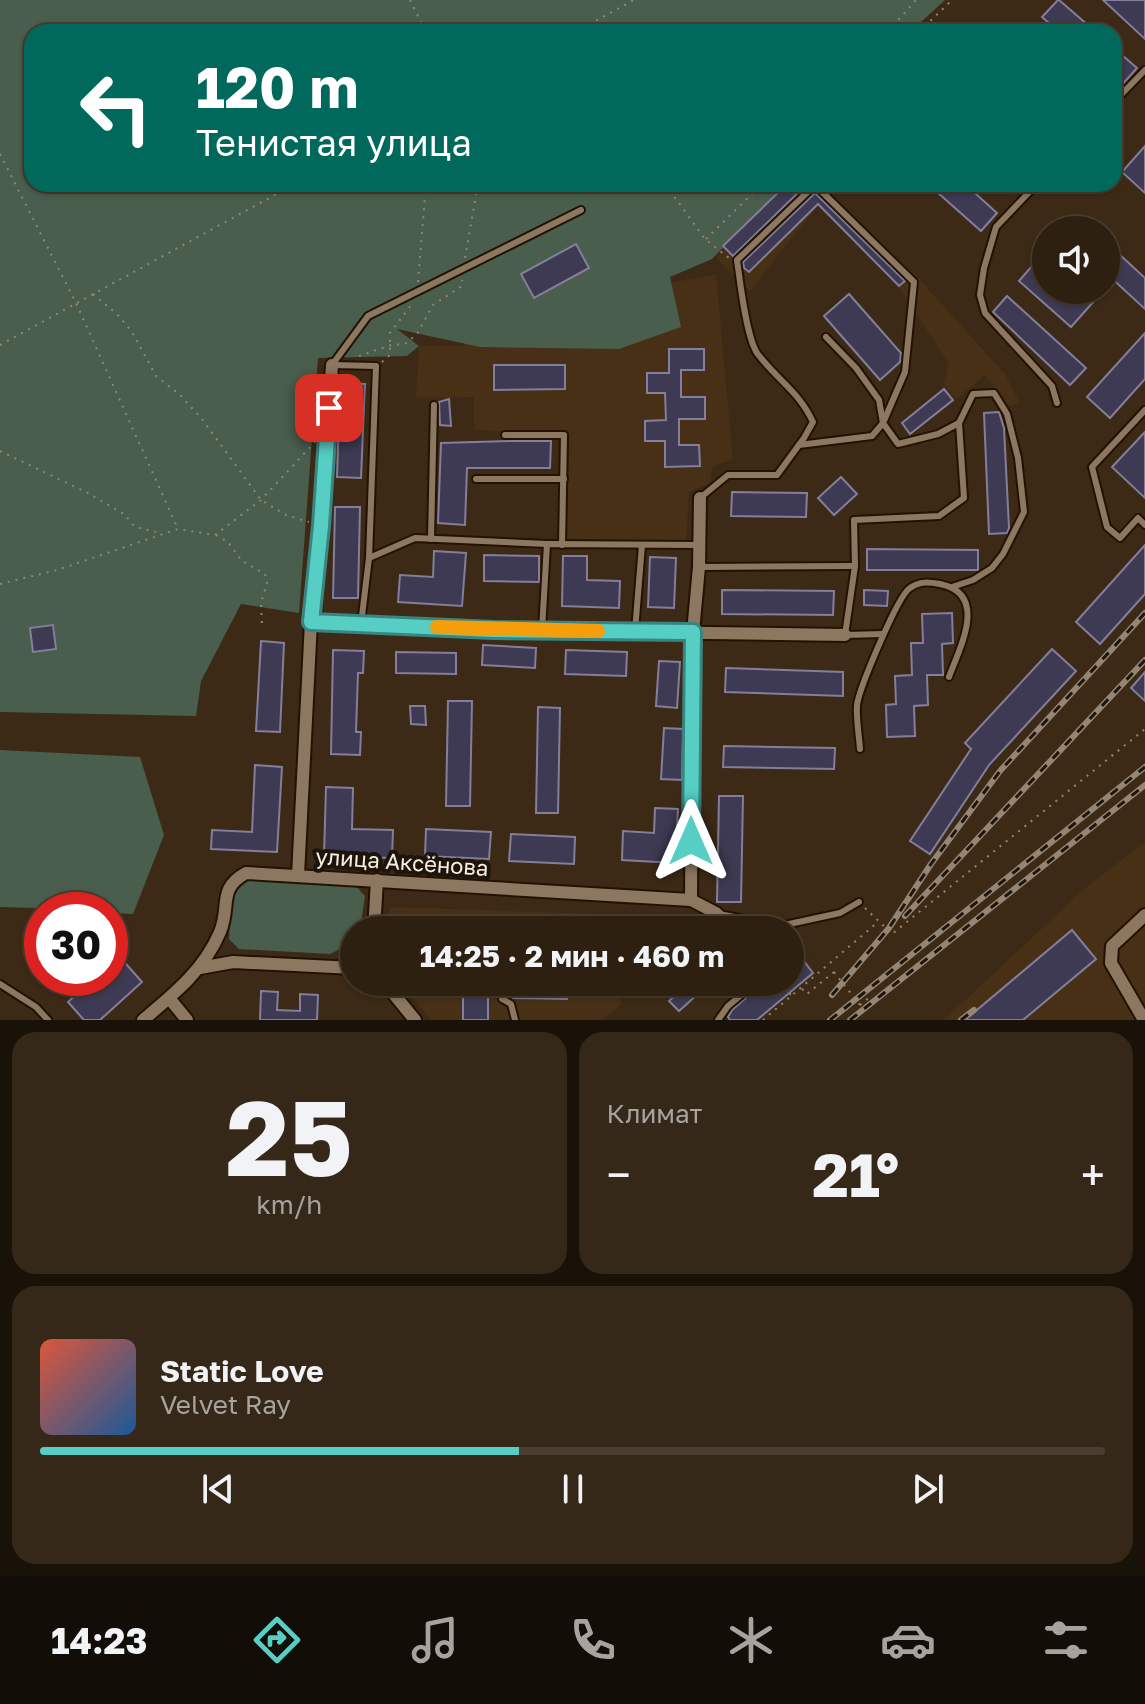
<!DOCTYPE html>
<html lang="ru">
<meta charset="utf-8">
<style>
body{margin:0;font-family:"Golos Text",sans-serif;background:#362819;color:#f1f3f6;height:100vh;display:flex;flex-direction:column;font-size:30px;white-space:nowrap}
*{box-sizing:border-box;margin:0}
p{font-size:26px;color:#a7a39f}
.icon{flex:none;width:44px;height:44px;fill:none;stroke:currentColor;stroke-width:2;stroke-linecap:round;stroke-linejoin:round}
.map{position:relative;height:1020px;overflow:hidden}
.panel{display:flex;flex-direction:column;gap:12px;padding:12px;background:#191209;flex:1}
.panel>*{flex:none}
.banner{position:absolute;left:24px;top:24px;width:1098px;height:168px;border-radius:24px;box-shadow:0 2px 6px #0004,0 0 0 2px #493e30;background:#00695c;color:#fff;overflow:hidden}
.fabs{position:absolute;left:1032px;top:216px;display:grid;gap:16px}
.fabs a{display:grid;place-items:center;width:88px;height:88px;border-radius:50%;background:#2e2010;box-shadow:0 2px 6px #0004,0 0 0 2px #493e30;font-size:40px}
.speed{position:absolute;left:24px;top:892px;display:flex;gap:16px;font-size:40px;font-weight:700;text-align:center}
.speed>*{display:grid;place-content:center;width:104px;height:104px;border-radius:50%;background:#2e2010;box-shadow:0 2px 6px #0004,0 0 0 2px #493e30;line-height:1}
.speed .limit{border:12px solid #d22;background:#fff;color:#111}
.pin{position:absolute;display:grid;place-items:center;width:68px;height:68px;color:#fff;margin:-34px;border-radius:16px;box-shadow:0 4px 12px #0006}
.me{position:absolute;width:88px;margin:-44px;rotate:0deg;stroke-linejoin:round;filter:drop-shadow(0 0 6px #0008)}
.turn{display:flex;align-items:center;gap:28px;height:168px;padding:0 40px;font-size:36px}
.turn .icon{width:104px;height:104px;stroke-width:2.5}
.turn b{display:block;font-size:56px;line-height:68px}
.big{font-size:60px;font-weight:700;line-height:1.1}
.panel .tile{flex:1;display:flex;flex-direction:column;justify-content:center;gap:12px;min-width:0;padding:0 28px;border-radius:24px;background:#362819}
.panel .dial{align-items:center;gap:0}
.dial b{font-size:104px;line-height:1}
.song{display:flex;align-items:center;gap:24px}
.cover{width:96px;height:96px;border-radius:12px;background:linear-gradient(135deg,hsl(10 70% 55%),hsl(210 70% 35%))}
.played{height:8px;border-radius:4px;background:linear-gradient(90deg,#56cec3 45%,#493e30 45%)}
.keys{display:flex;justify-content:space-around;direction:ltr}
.heat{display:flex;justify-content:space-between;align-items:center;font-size:44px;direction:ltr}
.panel .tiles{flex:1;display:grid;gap:12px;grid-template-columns:1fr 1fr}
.tile:last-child{grid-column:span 2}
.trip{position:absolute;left:340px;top:916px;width:464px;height:80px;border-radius:40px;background:#2e2010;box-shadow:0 2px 6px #0004,0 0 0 2px #493e30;font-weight:700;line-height:80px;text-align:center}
.tab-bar{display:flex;height:128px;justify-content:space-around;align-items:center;background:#120d06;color:#a7a39f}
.tab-bar .icon{width:56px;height:56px}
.tab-bar .active{color:#56cec3}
.tab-bar b{font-size:36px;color:#f1f3f6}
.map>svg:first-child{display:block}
</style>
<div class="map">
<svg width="1145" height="1020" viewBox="0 0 1145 1020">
<rect width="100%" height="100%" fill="#3d2a16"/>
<g fill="#473016">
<polygon points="793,184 817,184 919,279 1005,374 1019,402 1008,406 985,375 956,399 944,384 949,364 899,287 818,205 750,291 716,258"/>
<polygon points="716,274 733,460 712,466 710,483 689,492 686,542 567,543 569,433 474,430 474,397 416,398 419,346 464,346 465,332 631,291"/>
<polygon points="1145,842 1145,1020 944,1020 1084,889"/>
<polygon points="390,907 626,915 625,930 389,930"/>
<polygon points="400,982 622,982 621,1005 602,1020 431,1020"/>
</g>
<g fill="#495e4d">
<polygon points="0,0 945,0 910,32 32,32 32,184 785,184 712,259 670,277 681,327 619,349 480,347 397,329 419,346 407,356 318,358 299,613 241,604 201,681 196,716 0,712"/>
<polygon points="0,750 140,757 164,835 133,914 110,913 110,910 0,907"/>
<path d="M251,880L355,885L365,896L360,930H354V942L330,954L239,949L229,939C231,915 227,890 251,880Z"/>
</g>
<g fill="#3e3a53" stroke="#837e9a" stroke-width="2">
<polygon points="1058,0 1059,0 1096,32 1059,32 1042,17"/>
<polygon points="1103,0 1145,0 1145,39"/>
<polygon points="1114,48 1137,68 1121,86 1114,80"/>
<polygon points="1145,146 1145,193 1122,172"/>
<polygon points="787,184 807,184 733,256 723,246"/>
<polygon points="928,184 965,184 997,213 981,231"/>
<polygon points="815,193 905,281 899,286 818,204 749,272 744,268 743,262"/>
<polygon points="1106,242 1145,278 1145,309 1106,273"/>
<polygon points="576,244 589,268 534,298 521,274"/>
<polygon points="1046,250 1046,290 1083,290 1095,300 1071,327 1019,281"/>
<polygon points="849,294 901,353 900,362 880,380 824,316"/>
<polygon points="1007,296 1086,368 1070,385 993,312"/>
<polygon points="1145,333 1145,379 1110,418 1087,397"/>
<polygon points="669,349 704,349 704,370 681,370 681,397 705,397 705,419 679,419 679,445 699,445 700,466 665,467 665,441 645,441 645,421 666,420 665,393 647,393 647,373 669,373"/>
<polygon points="494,365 565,365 565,389 494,390"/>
<polygon points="340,383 365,384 361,478 337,477"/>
<polygon points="944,389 953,400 910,434 902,423"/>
<polygon points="449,399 451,426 440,425 439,402"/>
<polygon points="999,412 1004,428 1009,528 1007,533 989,534 984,413"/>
<polygon points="1145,432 1145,498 1112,467"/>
<polygon points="509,441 551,441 550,468 467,468 465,525 438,523 441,443"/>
<polygon points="841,477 857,494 834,515 818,498"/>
<polygon points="732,492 807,493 806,517 731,516"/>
<polygon points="335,507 360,507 358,598 333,598"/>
<polygon points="1145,545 1145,594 1100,644 1076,622"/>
<polygon points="867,549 978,550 978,570 867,570"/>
<polygon points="434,551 466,553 462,606 398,602 400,575 433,577"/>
<polygon points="484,555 539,556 539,582 484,581"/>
<polygon points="563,556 587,556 587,580 620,581 619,608 562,606"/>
<polygon points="650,557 676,558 674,608 648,607"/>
<polygon points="722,590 834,591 833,615 722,614"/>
<polygon points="864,590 888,591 887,606 864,605"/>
<polygon points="952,613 953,643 942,644 943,675 927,675 928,705 914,706 915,736 887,737 886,705 896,704 895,676 912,675 911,643 923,643 922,614"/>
<polygon points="53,625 56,649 33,652 30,628"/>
<polygon points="261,641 284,643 280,732 256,731"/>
<polygon points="483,645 536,648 535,668 482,665"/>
<polygon points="1052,649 1076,671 989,765 930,854 910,841 971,749 965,743"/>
<polygon points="333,650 364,651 363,673 358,673 356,732 361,732 360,755 331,754"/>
<polygon points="566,650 627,652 626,676 565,674"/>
<polygon points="396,652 456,653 456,674 396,673"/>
<polygon points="659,661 680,662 677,708 656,706"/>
<polygon points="726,668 843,672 843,696 725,692"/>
<polygon points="1145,672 1145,701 1131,688"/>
<polygon points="448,701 472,701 470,806 446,806"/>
<polygon points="410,706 425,706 426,725 411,724"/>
<polygon points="538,707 560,708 558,813 536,813"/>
<polygon points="664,728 683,729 682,780 661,779"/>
<polygon points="724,746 835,748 834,769 723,767"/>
<polygon points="255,765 282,767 277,852 211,849 212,830 252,832"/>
<polygon points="326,787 353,788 352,829 393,830 392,858 324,856"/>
<polygon points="719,796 743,796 741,902 717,902"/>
<polygon points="655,808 678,809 675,863 622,860 623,831 654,833"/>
<polygon points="426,829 491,832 489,859 425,856"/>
<polygon points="511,834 575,837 574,864 509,861"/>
<polygon points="1072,930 1096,959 1023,1020 965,1020"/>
<polygon points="119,956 142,982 100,1020 84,1020 68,1002 94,978 110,978 110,964"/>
<polygon points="800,956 813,973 757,1020 730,1020 728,1017 732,1010 764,982 790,982 790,963"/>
<rect x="463" y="982" width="25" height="38"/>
<polygon points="507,982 567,982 567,999 513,998 507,995"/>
<polygon points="689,982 700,992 679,1011 669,1001"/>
<polygon points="261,991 278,992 277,1010 300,1011 300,994 318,995 317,1020 260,1020"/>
</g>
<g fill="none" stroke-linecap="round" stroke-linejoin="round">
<defs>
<g id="lane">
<polyline points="1114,102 1145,70"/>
<polyline points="1037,184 996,227 984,268 980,295 985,313 1052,386 1057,403"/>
<polyline points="332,365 368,316 581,210"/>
<polyline points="332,365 376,366 369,558"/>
<polyline points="1145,410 1092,467 1107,527 1120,538 1138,518 1145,525"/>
<polyline points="505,435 564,435 562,545"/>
<polyline points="799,445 872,436 883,423 879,400 856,368 826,337"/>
<polyline points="476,479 564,479"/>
<path d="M700,498L728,475H777L804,438L813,422C798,390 776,379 757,353C746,336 740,281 737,260L815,185L914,282L905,372L883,423L898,444L938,434L959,423L964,498L939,516L854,520L855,566L845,635L883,634"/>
<polyline points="431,539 434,405"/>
<polyline points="699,567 855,566"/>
<polyline points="952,587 973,580 992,568 1003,554 1024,512 1018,458 1007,414 994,393 973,394 959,423"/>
<polyline points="361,624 369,558 415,538 547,544"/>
<polyline points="542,630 547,544 700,545"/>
<polyline points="635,631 642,545"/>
<path d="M860,749C859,735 856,719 857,705C859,689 898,595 910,588C920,581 929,582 940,584C989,594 960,647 949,677"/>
<polyline points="719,914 780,926 840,913 859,902"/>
<polyline points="790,955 792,953"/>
<polyline points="0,984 36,1007 48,1020"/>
<polyline points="502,999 511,1004 515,1020"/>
<polyline points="718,1020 728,1006 757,982"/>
</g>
<g id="street">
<polyline points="311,622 494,630 845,635"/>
<polyline points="298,875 311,622 321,526 332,365"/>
<polyline points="691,900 693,632 699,567 700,498"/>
<polyline points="374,930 377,880"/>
<polyline points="200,968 233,962 354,968"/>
<polyline points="384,982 415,1020"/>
<polyline points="169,998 187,1020"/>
<path d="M143,1020C174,994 204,970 220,932C231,906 217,889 246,873L691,900L716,913L731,930"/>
<polyline points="1144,1020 1111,963 1112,946 1145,915"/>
</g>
</defs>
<use href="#lane" stroke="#231201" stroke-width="10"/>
<use href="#street" stroke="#231201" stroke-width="16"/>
<g stroke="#968575" stroke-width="2" stroke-dasharray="2 6" stroke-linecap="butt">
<polyline points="410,0 426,32"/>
<polyline points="575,32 634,0"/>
<polyline points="888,32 916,0"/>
<polyline points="919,32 952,0"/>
<polyline points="0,154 76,303 178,529"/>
<polyline points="665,184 705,239 729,258"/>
<polyline points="706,239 762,184"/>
<polyline points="465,258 478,184"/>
<polyline points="418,282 426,184"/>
<polyline points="93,294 119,316 132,332 156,376 180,395 202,419 261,500 286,515 309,522"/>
<polyline points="0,345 295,184"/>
<polyline points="359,356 391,345 405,344 417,334 433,305 462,286 462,280"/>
<polyline points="382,362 390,355 390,333 412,304"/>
<polyline points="0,451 86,492 124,514 135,527 161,533"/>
<polyline points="216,535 228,542 242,561 265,574 267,583 261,603 262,625"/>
<polyline points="0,584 57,570 178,529 215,535 261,500 315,442"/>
<polyline points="865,908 892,934 1145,729"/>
<polyline points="778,982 791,995"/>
<polyline points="802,989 807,994 834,972"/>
<polyline points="860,1005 871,996"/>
<polyline points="763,1020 878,922"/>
</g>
<use href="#lane" stroke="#8c7761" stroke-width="6"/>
<use href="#street" stroke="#8c7761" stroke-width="12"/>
<defs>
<g id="rail">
<polyline points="905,916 1145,660"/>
<polyline points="832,995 889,928 931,864 1000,771 1145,613"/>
<polyline points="830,1020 1145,767"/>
<polyline points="850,1020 1145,785"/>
<polyline points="961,1020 974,1010"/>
</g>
</defs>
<use href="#rail" stroke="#958575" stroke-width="6"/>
<use href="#rail" stroke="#1d150c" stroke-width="3" stroke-dasharray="9" stroke-linecap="butt"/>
<polyline stroke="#968575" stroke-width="2" stroke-dasharray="2 6" stroke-linecap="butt" points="834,972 860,1005"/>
</g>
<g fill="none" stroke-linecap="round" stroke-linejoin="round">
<defs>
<polyline id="route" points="329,408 321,526 311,622 494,630 693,632 691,841"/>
</defs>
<use href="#route" stroke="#38867f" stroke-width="20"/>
<use href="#route" stroke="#56cec3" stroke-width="14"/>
<polyline stroke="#f59e0b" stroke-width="14" points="437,627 598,631"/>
</g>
<g text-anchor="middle" stroke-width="8" stroke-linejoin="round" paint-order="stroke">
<g font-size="22" fill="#faede1" stroke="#1d150c">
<text transform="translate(402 862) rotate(4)" y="8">улица Аксёнова</text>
</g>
</g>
</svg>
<div class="fabs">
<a><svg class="icon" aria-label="sound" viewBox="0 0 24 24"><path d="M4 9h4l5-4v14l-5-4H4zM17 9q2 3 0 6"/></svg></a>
</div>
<div class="speed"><div class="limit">30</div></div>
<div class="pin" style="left:329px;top:408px;background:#d93025"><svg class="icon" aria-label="arrive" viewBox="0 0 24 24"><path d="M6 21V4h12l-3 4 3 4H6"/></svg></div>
<svg class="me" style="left:691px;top:841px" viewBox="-20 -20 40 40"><path d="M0-17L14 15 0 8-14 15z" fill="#56cec3" stroke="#fff" stroke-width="4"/></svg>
<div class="trip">14:25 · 2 мин · 460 m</div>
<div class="banner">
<div class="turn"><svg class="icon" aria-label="left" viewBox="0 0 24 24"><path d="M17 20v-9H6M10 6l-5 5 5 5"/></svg><div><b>120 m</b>Тенистая улица</div></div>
</div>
</div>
<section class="panel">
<div class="tiles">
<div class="tile dial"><b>25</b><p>km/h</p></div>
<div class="tile"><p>Климат</p>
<div class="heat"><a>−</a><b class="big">21°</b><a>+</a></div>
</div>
<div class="tile">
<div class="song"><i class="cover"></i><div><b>Static Love</b><p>Velvet Ray</p></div></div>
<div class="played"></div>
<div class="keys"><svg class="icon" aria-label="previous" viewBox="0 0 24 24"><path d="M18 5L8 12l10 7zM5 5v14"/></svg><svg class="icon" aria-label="pause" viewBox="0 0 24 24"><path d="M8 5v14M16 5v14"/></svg><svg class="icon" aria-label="next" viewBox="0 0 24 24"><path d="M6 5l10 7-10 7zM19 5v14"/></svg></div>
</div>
</div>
</section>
<nav class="tab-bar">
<b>14:23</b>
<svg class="icon active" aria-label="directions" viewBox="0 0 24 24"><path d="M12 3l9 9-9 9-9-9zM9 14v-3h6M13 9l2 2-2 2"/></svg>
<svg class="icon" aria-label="music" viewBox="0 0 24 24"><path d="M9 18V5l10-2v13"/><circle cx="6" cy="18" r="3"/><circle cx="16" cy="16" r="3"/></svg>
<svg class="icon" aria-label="phone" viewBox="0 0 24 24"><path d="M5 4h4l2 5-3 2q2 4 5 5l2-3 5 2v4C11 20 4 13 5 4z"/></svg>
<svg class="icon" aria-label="climate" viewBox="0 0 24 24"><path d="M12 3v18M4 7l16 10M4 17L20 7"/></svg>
<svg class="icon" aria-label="car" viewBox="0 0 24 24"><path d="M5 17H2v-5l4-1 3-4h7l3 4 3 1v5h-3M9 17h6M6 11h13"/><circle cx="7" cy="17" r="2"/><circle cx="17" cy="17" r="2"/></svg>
<svg class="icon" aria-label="filters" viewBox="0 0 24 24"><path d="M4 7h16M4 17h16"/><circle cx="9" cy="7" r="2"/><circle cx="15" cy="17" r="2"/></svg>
</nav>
